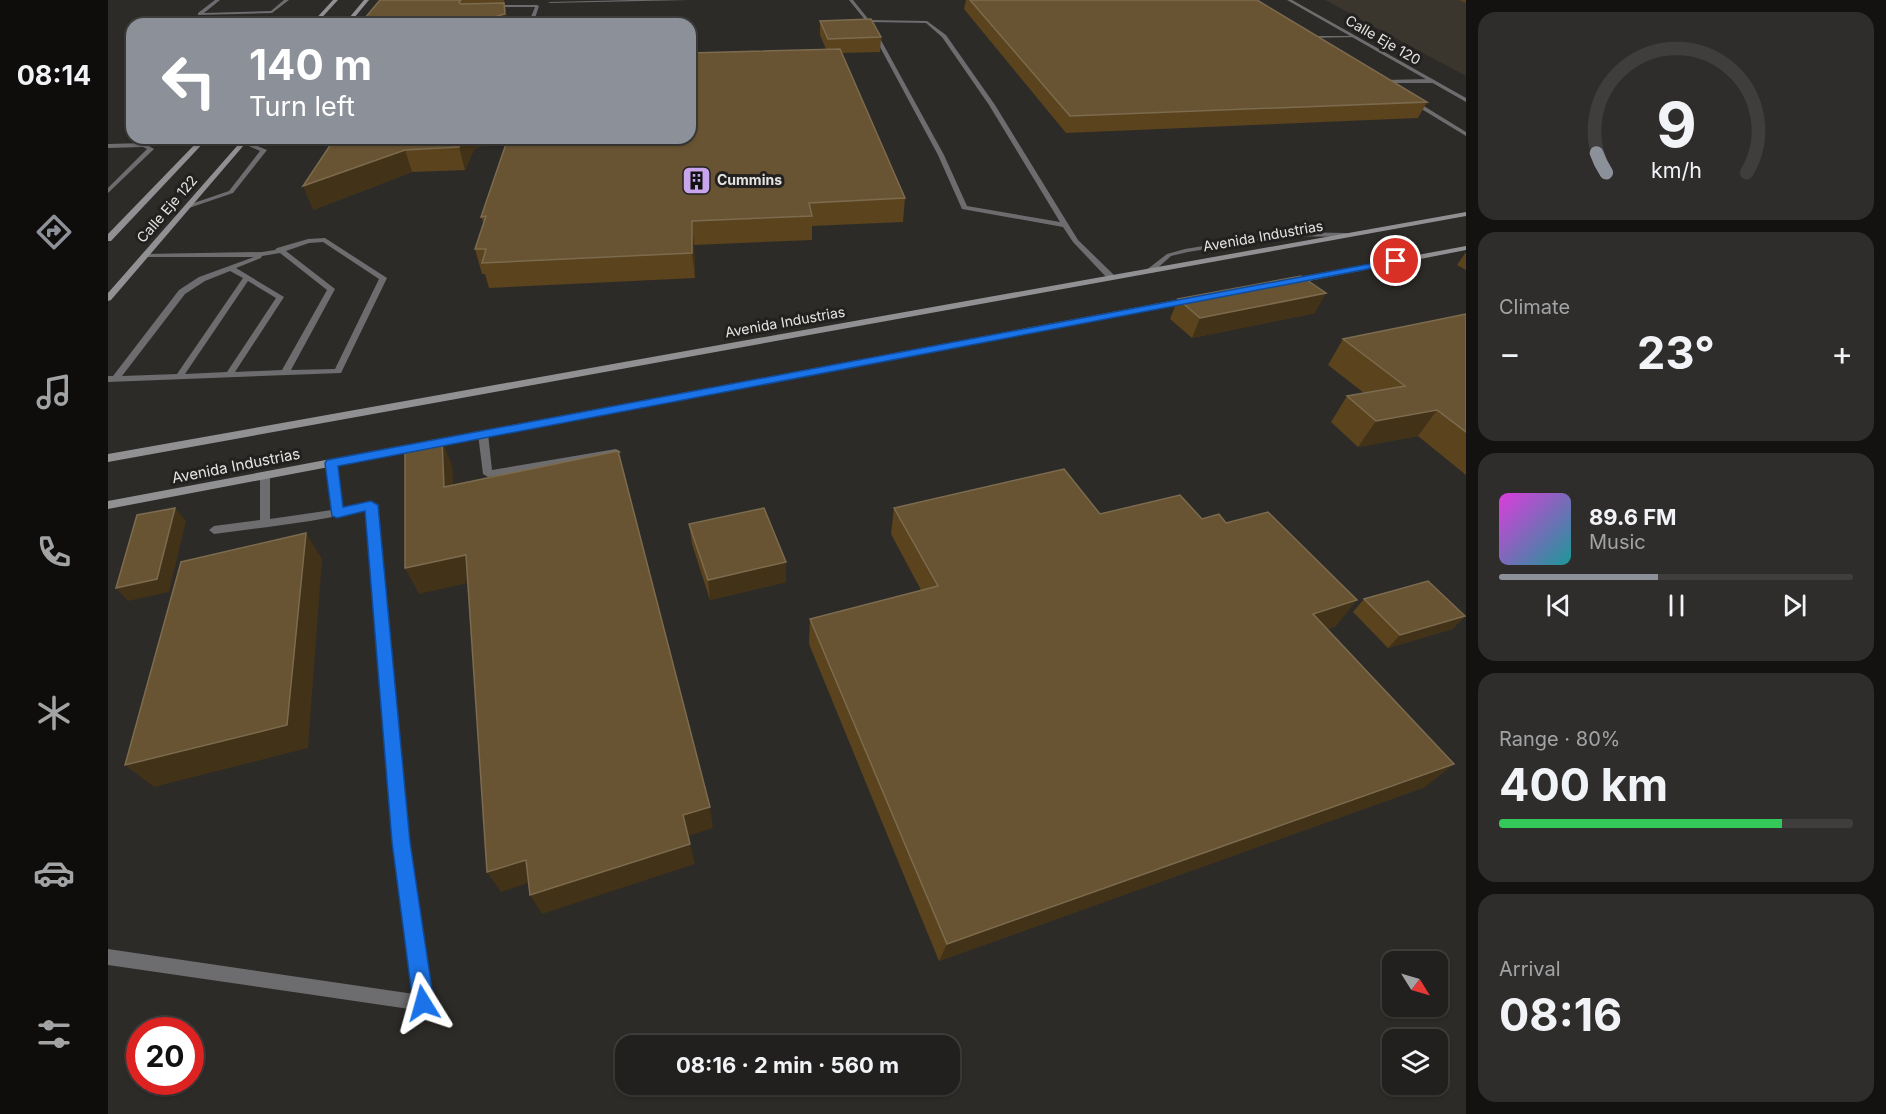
<!DOCTYPE html>
<meta charset="utf-8">
<style>
body{margin:0;font-family:Inter,sans-serif;background:#2e2d2b;color:#f1f3f6;height:100vh;display:flex;flex-direction:column;font-size:22px;white-space:nowrap}
*{box-sizing:border-box;margin:0}
p{font-size:20px;color:#a2a3a4}
.icon{flex:none;width:33px;height:33px;fill:none;stroke:currentColor;stroke-width:2;stroke-linecap:round;stroke-linejoin:round}
.map{position:relative;flex:1;overflow:hidden}
.sheet{display:flex;flex-direction:column;gap:12px;padding:12px;background:#131210;width:420px}
.sheet>*{flex:none}
.top-card{position:absolute;left:18px;top:18px;width:570px;height:126px;border-radius:18px;box-shadow:0 2px 4px #0004,0 0 0 2px #3f3e3c;background:#8c9099;color:#fff;overflow:hidden}
.needle{width:39px;rotate:127deg}
.controls{position:absolute;left:1274px;top:951px;display:grid;gap:12px}
.controls a{display:grid;place-items:center;width:66px;height:66px;border-radius:12px;background:#22201e;box-shadow:0 2px 4px #0004,0 0 0 2px #3f3e3c;font-size:30px}
.speed{position:absolute;left:18px;top:1017px;display:flex;gap:12px;font-size:30px;font-weight:700;text-align:center}
.speed>*{display:grid;place-content:center;width:78px;height:78px;border-radius:50%;background:#22201e;box-shadow:0 2px 4px #0004,0 0 0 2px #3f3e3c;line-height:1}
.speed .limit{border:9px solid #d22;background:#fff;color:#111}
.pin{position:absolute;display:grid;place-items:center;width:51px;height:51px;color:#fff;margin:-26px;border:3px solid #fff;border-radius:50%;box-shadow:0 2px 6px #0007}
.me{position:absolute;width:66px;margin:-33px;rotate:352deg;stroke-linejoin:round;filter:drop-shadow(0 0 4px #0008)}
.turn{display:flex;align-items:center;gap:21px;height:126px;padding:0 24px;font-size:27px}
.turn .icon{width:78px;height:78px;stroke-width:2.5}
.turn b{display:block;font-size:42px;line-height:51px}
.big{font-size:45px;font-weight:700;line-height:1.1}
.sheet .widget{flex:1;display:flex;flex-direction:column;justify-content:center;gap:9px;min-width:0;padding:0 21px;border-radius:18px;background:#2e2d2b}
.sheet .dial{align-items:center;gap:0}
.dial svg{height:156px;overflow:visible;fill:none;stroke:#3f3e3c;stroke-width:7;stroke-linecap:round;text-anchor:middle}
.dial text{fill:#f1f3f6;stroke:none}
.song{display:flex;align-items:center;gap:18px}
.cover{width:72px;height:72px;border-radius:9px;background:linear-gradient(135deg,hsl(300 70% 55%),hsl(180 70% 35%))}
.played{height:6px;border-radius:3px;background:linear-gradient(90deg,#8c9099 45%,#3f3e3c 45%)}
.keys{display:flex;justify-content:space-around;direction:ltr}
.heat{display:flex;justify-content:space-between;align-items:center;font-size:33px;direction:ltr}
.charge{height:9px;border-radius:4px;background:linear-gradient(90deg,#34c759 80%,#3f3e3c 0)}
.trip{position:absolute;left:507px;top:1035px;width:345px;height:60px;border-radius:18px;background:#22201e;box-shadow:0 2px 4px #0004,0 0 0 2px #3f3e3c;font-weight:700;line-height:60px;text-align:center}
main{display:flex;flex:1;min-height:0}
.menu{display:flex;flex-direction:column;width:108px;justify-content:space-around;align-items:center;background:#0e0d0c;color:#a2a3a4}
.menu .icon{width:42px;height:42px}
.menu .current{color:#8c9099}
.menu b{font-size:27px;color:#f1f3f6}
.map>svg:first-child{display:block}
</style>
<main>
<nav class="menu">
<b>08:14</b>
<svg class="icon current" aria-label="directions" viewBox="0 0 24 24"><path d="M12 3l9 9-9 9-9-9zM9 14v-3h6M13 9l2 2-2 2"/></svg>
<svg class="icon" aria-label="music" viewBox="0 0 24 24"><path d="M9 18V5l10-2v13"/><circle cx="6" cy="18" r="3"/><circle cx="16" cy="16" r="3"/></svg>
<svg class="icon" aria-label="phone" viewBox="0 0 24 24"><path d="M5 4h4l2 5-3 2q2 4 5 5l2-3 5 2v4C11 20 4 13 5 4z"/></svg>
<svg class="icon" aria-label="climate" viewBox="0 0 24 24"><path d="M12 3v18M4 7l16 10M4 17L20 7"/></svg>
<svg class="icon" aria-label="car" viewBox="0 0 24 24"><path d="M5 17H2v-5l4-1 3-4h7l3 4 3 1v5h-3M9 17h6M6 11h13"/><circle cx="7" cy="17" r="2"/><circle cx="17" cy="17" r="2"/></svg>
<svg class="icon" aria-label="filters" viewBox="0 0 24 24"><path d="M4 7h16M4 17h16"/><circle cx="9" cy="7" r="2"/><circle cx="15" cy="17" r="2"/></svg>
</nav>
<div class="map">
<svg width="1358" height="1114" viewBox="0 0 1358 1114">
<rect width="100%" height="100%" fill="#2d2b28"/>
<polygon fill="#3a352d" points="1217,0 1358,0 1358,76"/>
<g fill="none" stroke-linecap="round" stroke-linejoin="round">
<g fill="#6d6c6e" fill-rule="evenodd">
<polygon points="107,0 112,0 96,13 163,11 176,0 181,0 164,13 90,15 90,13"/>
<polygon points="523,0 581,0 440,3 442,2"/>
<path d="M741,0H745L761,20L819,21L838,35L887,105L970,240L1006,275V279H1000L965,242L955,227L854,209L830,155L758,21ZM763,22L818,23L834,37L881,105L952,222L859,206L836,155Z"/>
<polygon points="384,5 429,5 431,6 425,24 421,24 422,19 385,19 423,17 427,7 383,7"/>
<polygon points="1201,36 1247,36 1249,37 1199,38"/>
<polygon points="1274,80 1324,79 1327,81 1324,83 1272,83"/>
<polygon points="1302,100 1306,100 1358,132 1358,136 1302,102"/>
<polygon points="134,141 138,141 159,150 125,193 81,208 77,208 77,206 121,191 152,151 134,143"/>
<polygon points="36,143 46,149 0,193 0,188 39,149 35,147 0,148 0,144"/>
<polygon points="1180,232 1238,233 1241,235 1238,237 1180,236 1080,252 1063,256 1044,273 1037,271 1059,254 1077,249"/>
<path d="M217,238L279,278L233,373L0,382V376H5L71,290L91,277L146,257H38L36,256V254L154,252L167,250L169,248L200,239ZM215,242L271,279L227,369L183,370L227,289L178,251L201,243ZM172,253L219,290L174,370L127,372L176,297L128,268L153,258L154,256ZM122,271L135,278L69,374L14,376L77,294L97,281ZM140,281L168,298L119,372L77,374Z"/>
<polygon points="375,431 380,434 384,470 508,449 513,452 508,455 380,477 375,474 370,434"/>
<path d="M223,460L228,463L233,508L263,502L268,505L300,842L323,1003L321,1009L315,1011L0,965V949L306,994L286,842L258,510C208,522 157,527 106,534L101,530L106,526L152,520V476L157,473L162,476V519L224,510L218,463Z"/>
</g>
<polygon fill="#6d6c6e" fill-rule="evenodd" points="1179,0 1184,0 1358,98 1358,102"/>
<g fill="#919093" fill-rule="evenodd">
<polygon points="225,0 230,0 208,24 203,24"/>
<polygon points="256,0 261,0 241,24 236,24"/>
<polygon points="93,138 100,138 3,241 0,241 0,234"/>
<polygon points="136,138 142,138 3,300 0,301 0,293"/>
<polygon points="1358,212 1358,216 0,462 0,454"/>
<polygon points="1358,246 1358,250 1180,285 1176,282 1180,279"/>
<polygon points="1084,297 1087,298 1087,302 0,509 0,501"/>
</g>
</g>
<g fill="#5a431d">
<polygon points="272,0 396,0 400,24 252,24"/>
<polygon points="858,0 1149,0 1319,102 1310,118 958,133 856,9"/>
<polygon points="1351,0 1358,0 1358,3"/>
<polygon points="712,21 773,37 772,52 734,53 797,198 795,222 704,226 704,240 586,245 587,278 381,288 377,274 374,274 367,249 376,224 373,217 718,49 712,35"/>
<polygon points="227,138 388,141 366,149 357,170 304,172 205,210"/>
<polygon points="1358,252 1358,270 1349,265"/>
<polygon points="1070,299 1207,313 1084,338 1062,319"/>
<polygon points="1358,314 1358,475 1310,436 1250,447 1223,422 1239,396 1256,393 1220,365 1235,339"/>
<polygon points="786,508 992,514 1094,519 1118,523 1228,626 1219,629 1317,787 831,961 701,644 702,619 813,590 783,534"/>
<polygon points="581,524 678,582 602,600 584,544"/>
<polygon points="1256,599 1357,616 1344,629 1280,648 1245,612"/>
</g>
<g fill="#413218">
<polygon points="396,3 400,24 361,24"/>
<polygon points="355,138 387,138 388,141 366,149 357,170 351,147"/>
<polygon points="297,150 304,172 205,210 195,186"/>
<polygon points="584,221 586,245 587,278 584,253"/>
<polygon points="1218,293 1207,313 1084,338 1092,318"/>
<polygon points="1329,410 1310,436 1250,447 1268,421"/>
<polygon points="334,440 344,466 347,513 336,487"/>
<polygon points="67,508 78,521 61,592 20,601 8,588"/>
<polygon points="198,533 214,559 200,748 46,787 17,765"/>
<polygon points="358,555 369,581 311,594 297,568"/>
<polygon points="678,562 678,582 602,600 600,580"/>
<polygon points="1249,600 1228,626 1185,640 1205,614"/>
<polygon points="1357,616 1344,629 1280,648 1292,635"/>
<polygon points="1346,764 1317,787 831,961 839,944"/>
<polygon points="602,807 605,828 580,836 575,815"/>
<polygon points="582,844 587,864 434,914 422,895"/>
<polygon points="418,860 430,880 393,892 379,872"/>
</g>
<g fill="#685432" stroke="#7c6b4e" stroke-width="1.5">
<polygon points="272,0 353,0 351,2 353,4 396,3 397,14 361,24 252,24"/>
<polygon points="862,0 1149,0 1319,102 962,116"/>
<polygon points="763,19 773,37 720,39 712,21"/>
<polygon points="732,49 797,198 701,203 704,216 584,221 584,253 374,263 378,249 367,249 378,216 373,217 400,138 582,138 582,53"/>
<polygon points="227,138 355,138 351,147 297,150 195,186"/>
<polygon points="1193,276 1218,293 1092,318 1070,299"/>
<polygon points="1358,314 1358,432 1329,410 1268,421 1239,396 1297,386 1235,339"/>
<polygon points="334,440 336,487 510,451 602,807 575,815 582,844 422,895 418,860 379,872 358,555 297,568 297,447"/>
<polygon points="956,469 992,514 1072,495 1094,519 1111,514 1118,523 1160,512 1249,600 1205,614 1346,764 839,944 702,619 830,586 786,508"/>
<polygon points="67,508 49,579 8,588 29,515"/>
<polygon points="656,508 678,562 600,580 581,524"/>
<polygon points="198,533 179,725 17,765 73,562"/>
<polygon points="1320,581 1357,616 1292,635 1256,599"/>
</g>
<polygon fill="#1a73e8" stroke="#114b97" stroke-width="1.5" points="1288,259 1292,261 1291,263 230,466 235,507 263,501 270,505 302,842 326,1003 323,1011 315,1014 308,1011 305,1003 284,842 257,511 229,518 224,516 217,463 219,460"/>
<defs>
<symbol id="building-square" viewBox="-11 -11 22 22"><rect x="-9" y="-9" width="18" height="18" rx="4" fill="#c9a5ee" stroke="#23211f"/><path d="M-4-6H4V6H1V3H-1V6H-4ZM-2.5-4.3h1.7v1.8h-1.7ZM.8-4.3h1.7v1.8H.8ZM-2.5-1h1.7V.8h-1.7ZM.8-1h1.7V.8H.8Z" fill="#111"/></symbol>
</defs>
<g fill-rule="evenodd">
<use href="#building-square" x="572" y="164" width="33" height="33"/>
</g>
<g text-anchor="middle" stroke-width="6" stroke-linejoin="round" paint-order="stroke">
<g font-size="14" fill="#e5e4e2" stroke="#23211f">
<text transform="translate(1275 40) rotate(30)" y="5">Calle Eje 120</text>
<text transform="translate(59 209) rotate(-49)" y="5">Calle Eje 122</text>
<text transform="translate(1155 236) rotate(-10)" y="5">Avenida Industrias</text>
<text transform="translate(677 322) rotate(-10)" y="5">Avenida Industrias</text>
</g>
<g font-size="14" font-weight="bold" fill="#e5e4e2" stroke="#23211f" text-anchor="start">
<text x="609" y="185">Cummins</text>
</g>
<g font-size="15" fill="#e5e4e2" stroke="#23211f">
<text transform="translate(128 466) rotate(-11)" y="5">Avenida Industrias</text>
</g>
</g>
</svg>
<div class="controls">
<a><svg class="needle" viewBox="-14 -14 28 28"><path d="M0-13l5 13h-10z" fill="#e53935"/><path d="M0 13l5-13h-10z" fill="#a2a3a4"/></svg></a>
<a><svg class="icon" aria-label="layers" viewBox="0 0 24 24"><path d="M12 4l9 5-9 5-9-5zM3 14l9 5 9-5"/></svg></a>
</div>
<div class="speed"><div class="limit">20</div></div>
<div class="pin" style="left:1288px;top:261px;background:#d93025"><svg class="icon" aria-label="arrive" viewBox="0 0 24 24"><path d="M6 21V4h12l-3 4 3 4H6"/></svg></div>
<svg class="me" style="left:315px;top:1003px" viewBox="-20 -20 40 40"><path d="M0-17L14 15 0 8-14 15z" fill="#1a73e8" stroke="#fff" stroke-width="4"/></svg>
<div class="trip">08:16 · 2 min · 560 m</div>
<div class="top-card">
<div class="turn"><svg class="icon" aria-label="left" viewBox="0 0 24 24"><path d="M17 20v-9H6M10 6l-5 5 5 5"/></svg><div><b>140 m</b>Turn left</div></div>
</div>
</div>
<section class="sheet">
<div class="widget dial"><svg viewBox="0 0 100 80">
<path d="M14 69A42 42 0 1 1 86 69"/>
<path d="M14 69A42 42 0 0 1 9 59" stroke="#8c9099"/>
<text x="50" y="56" font-size="32" font-weight="700">9</text>
<text x="50" y="72" font-size="11">km/h</text>
</svg></div>
<div class="widget"><p>Climate</p>
<div class="heat"><a>−</a><b class="big">23°</b><a>+</a></div>
</div>
<div class="widget">
<div class="song"><i class="cover"></i><div><b>89.6 FM</b><p>Music</p></div></div>
<div class="played"></div>
<div class="keys"><svg class="icon" aria-label="previous" viewBox="0 0 24 24"><path d="M18 5L8 12l10 7zM5 5v14"/></svg><svg class="icon" aria-label="pause" viewBox="0 0 24 24"><path d="M8 5v14M16 5v14"/></svg><svg class="icon" aria-label="next" viewBox="0 0 24 24"><path d="M6 5l10 7-10 7zM19 5v14"/></svg></div>
</div>
<div class="widget"><p>Range · 80%</p><b class="big">400 km</b><div class="charge"></div></div>
<div class="widget"><p>Arrival</p><b class="big">08:16</b></div>
</section>
</main>
